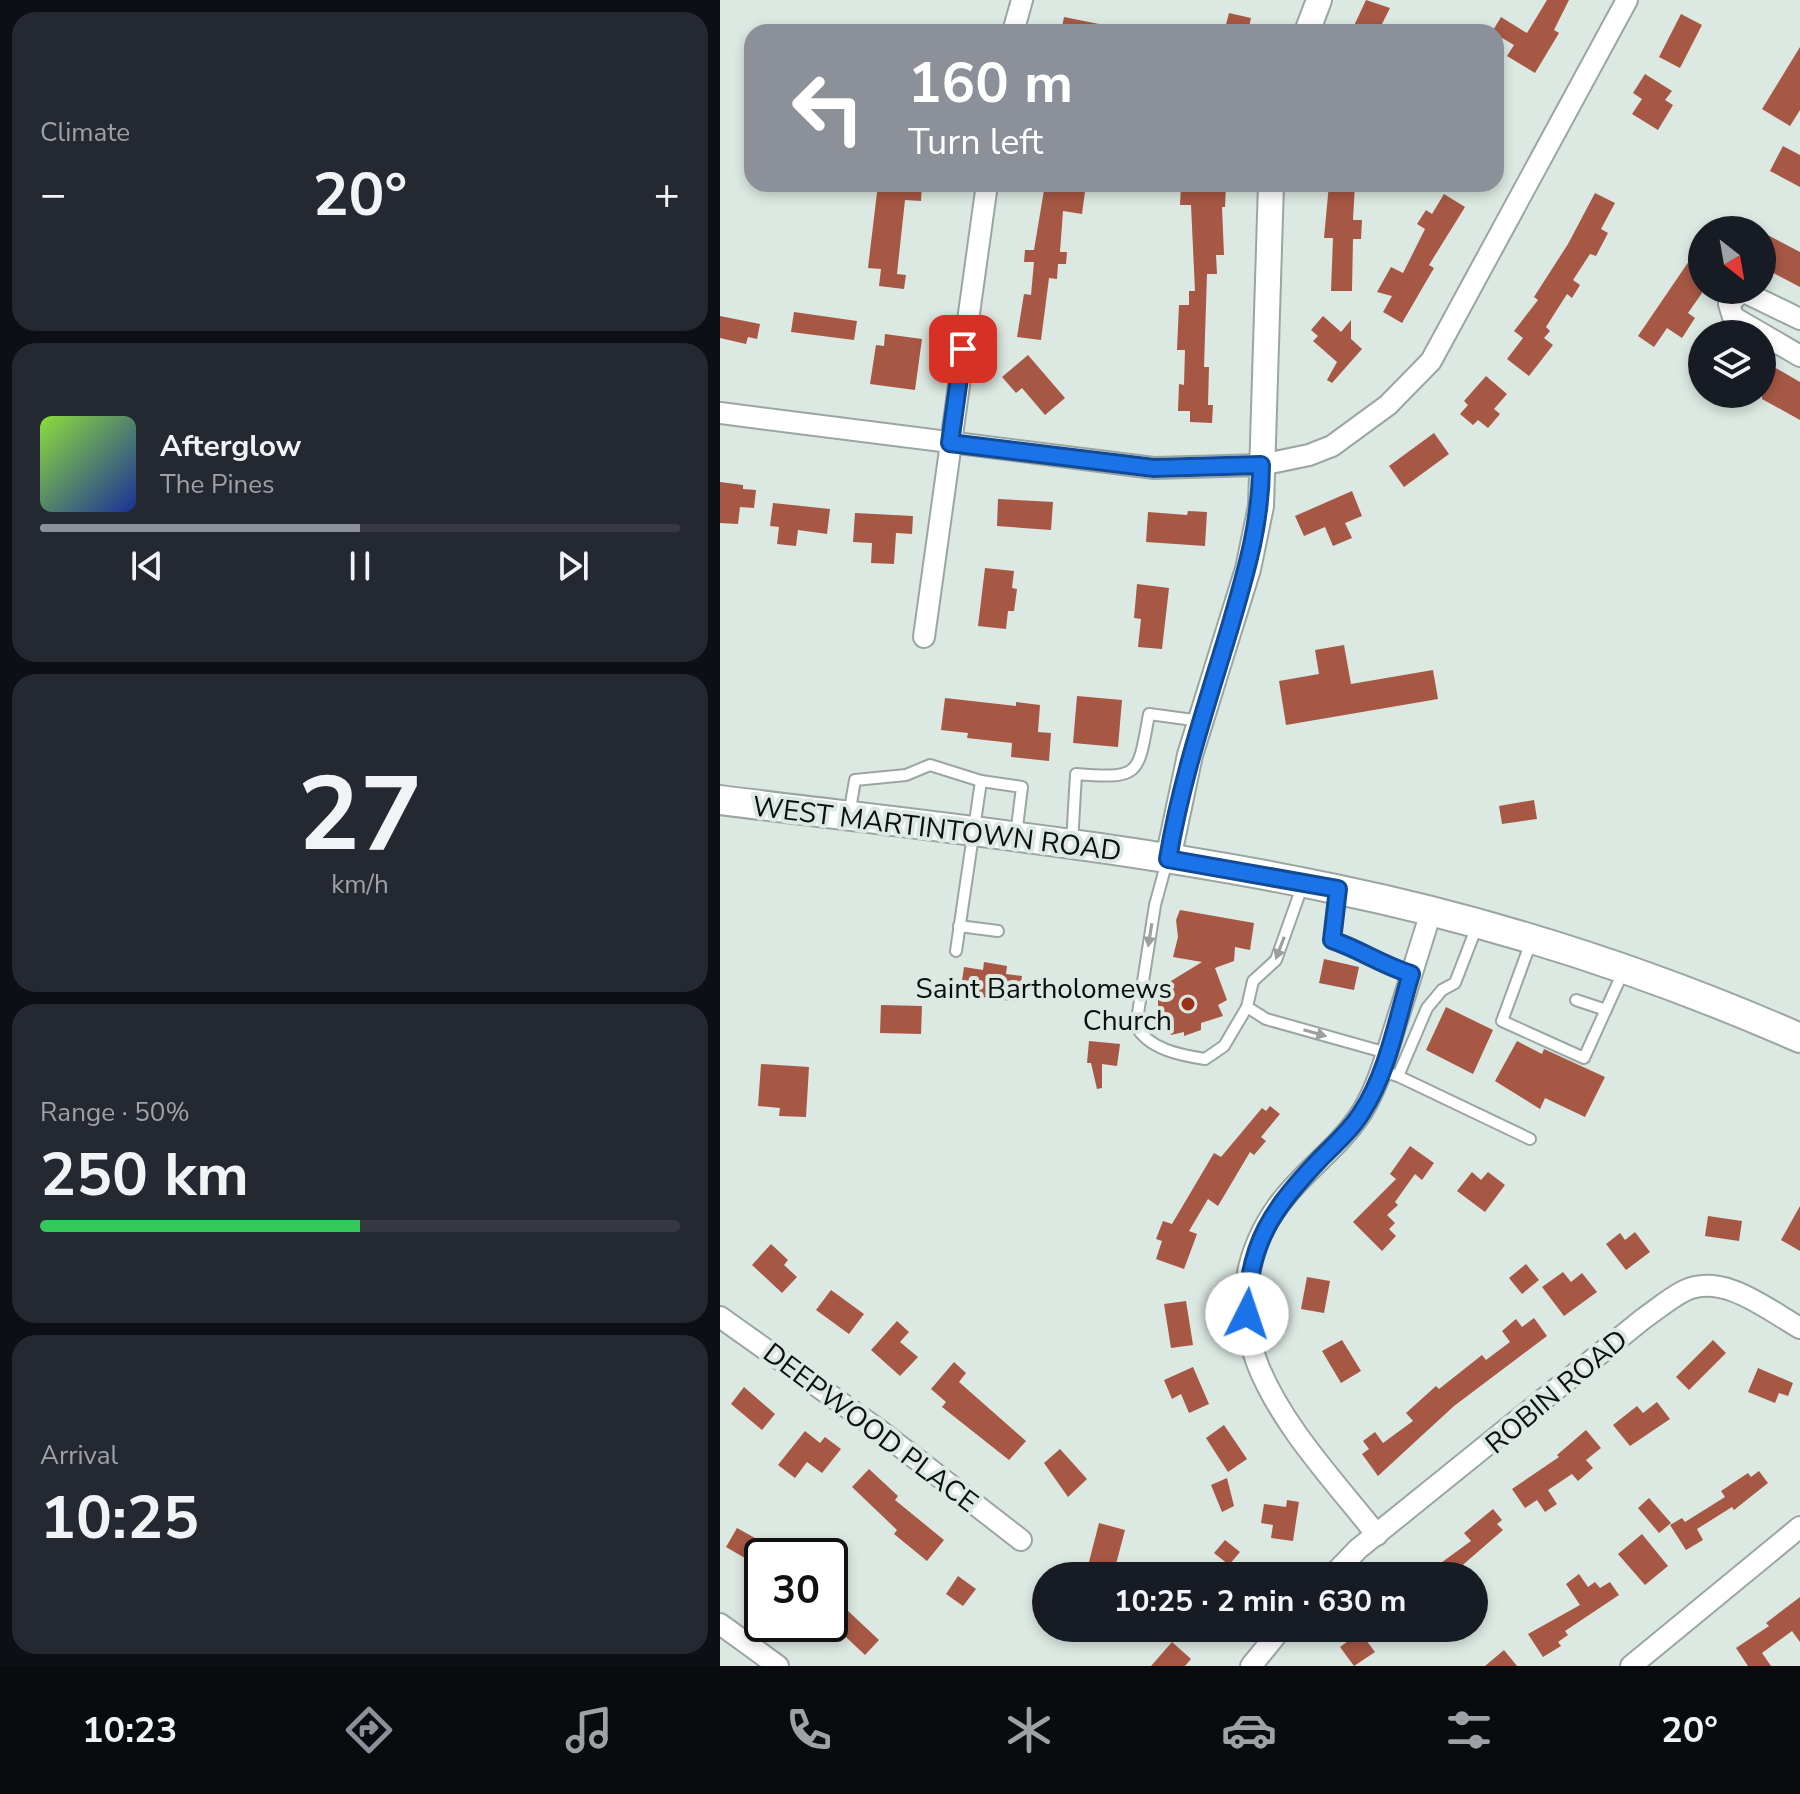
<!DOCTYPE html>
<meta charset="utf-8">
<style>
body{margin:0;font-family:"Nunito Sans",sans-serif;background:#242831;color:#f1f3f6;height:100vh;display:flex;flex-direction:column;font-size:30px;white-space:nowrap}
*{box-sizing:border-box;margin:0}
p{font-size:26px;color:#9ea1a6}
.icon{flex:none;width:44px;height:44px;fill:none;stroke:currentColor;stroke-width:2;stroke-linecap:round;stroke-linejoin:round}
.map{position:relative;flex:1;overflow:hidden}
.panel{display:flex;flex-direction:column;gap:12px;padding:12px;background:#0d0f14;width:720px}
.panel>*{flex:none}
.guide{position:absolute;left:24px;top:24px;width:760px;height:168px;border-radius:24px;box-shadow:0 4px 12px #0003;background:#8c9099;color:#fff;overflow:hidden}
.needle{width:52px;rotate:149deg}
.controls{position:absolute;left:968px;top:216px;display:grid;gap:16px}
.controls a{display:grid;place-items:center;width:88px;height:88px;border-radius:50%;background:#171b24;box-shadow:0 4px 12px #0003;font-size:40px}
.speed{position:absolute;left:24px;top:1538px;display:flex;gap:16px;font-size:40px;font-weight:700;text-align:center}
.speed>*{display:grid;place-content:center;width:104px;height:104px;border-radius:50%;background:#171b24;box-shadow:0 4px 12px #0003;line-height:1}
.speed .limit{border:4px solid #111;border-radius:12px;background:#fff;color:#111}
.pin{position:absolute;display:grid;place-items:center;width:68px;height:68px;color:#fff;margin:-34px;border-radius:16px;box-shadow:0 4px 12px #0006}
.me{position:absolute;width:88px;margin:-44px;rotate:4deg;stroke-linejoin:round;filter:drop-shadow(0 0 6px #0008)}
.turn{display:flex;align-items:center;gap:28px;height:168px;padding:0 32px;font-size:36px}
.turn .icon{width:104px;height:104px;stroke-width:2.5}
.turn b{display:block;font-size:56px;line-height:68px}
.big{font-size:60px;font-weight:700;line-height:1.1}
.panel .tile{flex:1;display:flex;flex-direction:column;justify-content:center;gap:12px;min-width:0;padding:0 28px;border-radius:24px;background:#242831}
.panel .dial{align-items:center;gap:0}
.dial b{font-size:104px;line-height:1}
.song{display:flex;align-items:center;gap:24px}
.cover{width:96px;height:96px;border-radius:12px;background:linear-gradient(135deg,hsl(90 70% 55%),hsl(230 70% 35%))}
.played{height:8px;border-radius:4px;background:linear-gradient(90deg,#8c9099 50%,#363941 50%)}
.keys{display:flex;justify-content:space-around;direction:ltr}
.heat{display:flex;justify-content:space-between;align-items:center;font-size:44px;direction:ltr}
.charge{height:12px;border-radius:6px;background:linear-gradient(90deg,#34c759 50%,#363941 0)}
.trip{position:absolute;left:312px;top:1562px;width:456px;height:80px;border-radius:40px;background:#171b24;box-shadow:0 4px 12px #0003;font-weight:700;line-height:80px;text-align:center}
.tabs{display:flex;height:128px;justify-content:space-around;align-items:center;background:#090b0e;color:#9ea1a6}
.tabs .icon{width:56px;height:56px}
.tabs .current{color:#8c9099}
.tabs b{font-size:36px;color:#f1f3f6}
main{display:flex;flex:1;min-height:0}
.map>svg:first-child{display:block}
</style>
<main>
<section class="panel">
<div class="tile"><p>Climate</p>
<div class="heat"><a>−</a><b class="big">20°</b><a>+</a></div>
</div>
<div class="tile">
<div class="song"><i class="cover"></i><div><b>Afterglow</b><p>The Pines</p></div></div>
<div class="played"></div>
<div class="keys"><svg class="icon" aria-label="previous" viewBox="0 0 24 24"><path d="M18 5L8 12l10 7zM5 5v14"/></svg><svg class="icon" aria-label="pause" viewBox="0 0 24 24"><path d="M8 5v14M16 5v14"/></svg><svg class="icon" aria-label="next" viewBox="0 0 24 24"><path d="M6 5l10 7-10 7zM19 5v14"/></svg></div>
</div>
<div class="tile dial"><b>27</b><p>km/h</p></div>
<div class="tile"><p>Range · 50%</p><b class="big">250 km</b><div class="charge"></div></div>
<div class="tile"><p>Arrival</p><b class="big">10:25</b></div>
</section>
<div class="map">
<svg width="1080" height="1666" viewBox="0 0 1080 1666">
<rect width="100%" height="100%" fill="#dce8e2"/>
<g fill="#a75845">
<polygon points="646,0 670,8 658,32 631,32"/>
<polygon points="827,0 849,0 834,30 839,33 815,73 787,56 794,45 772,32 781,17 807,33"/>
<polygon points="509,13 531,18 528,32 504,32"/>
<polygon points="961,14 982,25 960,68 939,57"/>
<polygon points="344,17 389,26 388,32 341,32"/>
<polygon points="1080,47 1080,110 1070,126 1042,109"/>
<polygon points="925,74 952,91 945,100 953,105 938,130 912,114 922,99 913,93"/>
<polygon points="1063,146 1080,155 1080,187 1050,171"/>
<polygon points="158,184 202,184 201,201 185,200 177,274 186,275 184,289 159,286 161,269 148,268"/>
<polygon points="325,184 366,184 362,214 343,211 340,252 347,252 346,264 338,264 337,279 329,278 321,340 297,337 304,294 311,295 314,262 304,262 305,250 314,250"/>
<polygon points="461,184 506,184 505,207 502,207 504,255 496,255 497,274 487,274 484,367 489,367 488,405 493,405 492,423 470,422 470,411 458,411 459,384 464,385 465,350 457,350 459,305 469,305 469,291 475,291 471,205 460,205"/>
<polygon points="609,184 635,184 633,220 642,220 641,239 633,239 632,291 611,291 613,238 604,238"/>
<polygon points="875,193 895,203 881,229 888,233 876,256 870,254 853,280 860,285 852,298 847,294 826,327 830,331 824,338 833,345 809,376 787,359 803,338 794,331 818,300 814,297 848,244"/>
<polygon points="724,194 745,207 709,265 714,268 682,323 663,312 672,296 657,292 671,267 683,273 705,229 697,224 706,210 712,214"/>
<polygon points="1042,232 1080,252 1080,287 1042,267"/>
<polygon points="982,242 982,293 968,313 975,318 962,338 947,328 934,347 918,336"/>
<polygon points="74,312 137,321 134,340 71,332"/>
<polygon points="0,316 40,324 37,339 28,337 26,344 0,338"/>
<polygon points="603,316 621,332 631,320 631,339 642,349 612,383 607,380 617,362 593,341 598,336 591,330"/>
<polygon points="165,334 202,339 195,390 150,384 156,345 164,346"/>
<polygon points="308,355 345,398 325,415 302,388 296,393 282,377"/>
<polygon points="1042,360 1080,382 1080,420 1042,399"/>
<polygon points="766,376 787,394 774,409 780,414 768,428 758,420 753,425 740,414 748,405 744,401"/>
<polygon points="714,433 729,454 684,487 669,466"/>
<polygon points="0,482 23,485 23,489 36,490 34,508 20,507 18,524 0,523"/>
<polygon points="632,491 642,516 625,523 632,538 613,546 605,527 584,536 575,516"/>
<polygon points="278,499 333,502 331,530 277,526"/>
<polygon points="53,503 110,509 107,534 78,530 76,546 57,544 59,527 50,526"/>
<polygon points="468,511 487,512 485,546 426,542 428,512 467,515"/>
<polygon points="135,513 193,516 192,534 176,533 174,564 151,563 152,543 133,542"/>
<polygon points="265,568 294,571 292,588 297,589 294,611 288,611 286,629 258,626"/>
<polygon points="417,584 449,588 442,649 418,647 421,619 414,618"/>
<polygon points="624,645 631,684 713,670 718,699 566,725 559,681 599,674 595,650"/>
<polygon points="357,696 402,700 398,747 353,743"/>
<polygon points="225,698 296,706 296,702 320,705 318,732 331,733 329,761 291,757 292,743 247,738 248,733 221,730"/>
<polygon points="814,800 817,819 782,824 779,806"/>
<polygon points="460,910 534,923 530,950 515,947 514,961 495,968 507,1000 498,1005 503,1016 481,1023 481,1030 464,1036 464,1032 451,1035 438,1005 438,994 449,990 446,984 482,962 453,957 458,937 456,920"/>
<polygon points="604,959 639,967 634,990 599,983"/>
<polygon points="264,962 287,966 286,974 302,976 298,1002 240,994 244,967 263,970"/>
<polygon points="161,1005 202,1006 201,1034 160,1033"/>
<polygon points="726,1007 773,1030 753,1074 706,1050"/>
<polygon points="369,1041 400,1044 397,1066 382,1064 382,1088 377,1089 371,1063 367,1063"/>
<polygon points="797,1041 822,1054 824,1049 885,1077 865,1117 825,1098 820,1109 775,1081"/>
<polygon points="41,1064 89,1067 86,1117 59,1116 60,1108 38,1106"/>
<polygon points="550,1106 560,1114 541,1137 546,1141 534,1155 530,1152 498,1206 488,1199 469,1231 477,1234 464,1269 436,1259 442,1241 436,1239 443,1221 452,1224 494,1153 501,1157 542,1108 546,1111"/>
<polygon points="690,1146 714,1163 702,1180 695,1174 675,1202 678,1205 667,1215 675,1223 669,1229 676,1236 662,1251 633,1222 676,1179 670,1174"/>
<polygon points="752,1172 761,1180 768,1172 785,1185 765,1212 737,1191"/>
<polygon points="1080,1206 1080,1251 1061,1240"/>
<polygon points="988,1216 1022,1221 1019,1241 985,1236"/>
<polygon points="915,1232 930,1252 906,1270 886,1244 900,1233 905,1240"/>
<polygon points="51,1244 68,1260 64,1265 77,1277 62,1293 32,1265"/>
<polygon points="806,1264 819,1280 802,1294 789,1278"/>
<polygon points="843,1272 851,1282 862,1273 877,1292 844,1316 822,1287"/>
<polygon points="587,1277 610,1281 604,1313 581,1309"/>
<polygon points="111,1290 144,1314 129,1334 96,1310"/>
<polygon points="466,1301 473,1345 451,1348 444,1304"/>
<polygon points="814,1318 827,1336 734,1406 658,1476 642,1454 649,1449 643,1441 655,1432 663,1443 693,1421 686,1413 716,1386 719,1389 762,1355 766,1360 790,1342 782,1331 796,1319 802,1327"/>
<polygon points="177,1321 189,1332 180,1342 198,1357 180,1376 151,1350"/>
<polygon points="622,1340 641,1371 621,1383 602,1351"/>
<polygon points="993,1340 1006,1353 969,1390 956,1377"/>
<polygon points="234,1362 246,1373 239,1382 306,1441 289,1460 222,1407 226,1402 211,1389"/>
<polygon points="473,1367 489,1404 469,1413 461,1394 452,1399 444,1380"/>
<polygon points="1038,1368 1073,1383 1068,1396 1059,1393 1055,1403 1028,1392"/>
<polygon points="24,1387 55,1414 42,1430 11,1404"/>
<polygon points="937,1402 950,1419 910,1446 893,1425 917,1406 923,1413"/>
<polygon points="504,1425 527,1459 508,1472 486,1438"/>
<polygon points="866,1430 881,1448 866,1460 873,1468 858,1481 852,1474 828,1490 837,1504 825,1512 817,1500 805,1508 792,1489 839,1457 837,1455"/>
<polygon points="85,1431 100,1443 105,1437 121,1449 102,1473 87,1462 75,1478 58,1465"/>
<polygon points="340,1449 367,1479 348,1497 324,1463"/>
<polygon points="149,1469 178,1496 175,1500 224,1540 207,1561 174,1534 177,1530 132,1487"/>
<polygon points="1039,1471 1048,1483 1014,1510 1012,1507 977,1529 983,1540 966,1550 950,1525 962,1518 965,1522 1005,1497 1001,1491 1028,1473 1031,1477"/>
<polygon points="507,1478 514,1506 502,1512 491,1485"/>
<polygon points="929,1498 951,1523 939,1533 918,1508"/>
<polygon points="567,1500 579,1502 573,1541 551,1538 553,1525 541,1523 544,1504 566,1507"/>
<polygon points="773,1509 782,1520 777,1524 783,1530 730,1576 703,1576 751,1541 744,1533"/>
<polygon points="379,1523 405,1530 395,1568 369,1562"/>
<polygon points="17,1528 67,1556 42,1556 42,1568 6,1547"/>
<polygon points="922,1534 948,1566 925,1585 898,1554"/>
<polygon points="505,1540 520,1552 509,1565 494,1553"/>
<polygon points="859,1574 868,1587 875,1582 880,1588 890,1582 899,1595 845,1631 848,1635 838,1642 841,1646 823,1657 808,1634 860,1605 846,1584"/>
<polygon points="238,1576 256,1589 243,1606 226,1594"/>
<polygon points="110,1594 159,1640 145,1655 110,1622"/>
<polygon points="1080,1597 1080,1642 1072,1631 1042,1653 1051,1666 1028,1666 1016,1648 1049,1626 1046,1623"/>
<polygon points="640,1632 655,1652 634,1666 620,1647"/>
<polygon points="452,1642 471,1659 465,1666 431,1666"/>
<polygon points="784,1650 797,1666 765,1666"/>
</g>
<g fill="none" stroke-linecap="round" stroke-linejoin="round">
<defs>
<g id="service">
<polyline points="129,815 135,780 186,775 210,765 261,781"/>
<path d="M352,843L356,774C420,779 418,776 429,714L481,721"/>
<path d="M447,861L435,905L416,1026C429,1049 459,1055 485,1059L504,1046L527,1007L533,981L556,960L583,884"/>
<path d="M618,891L612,940C641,950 662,964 691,974"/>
<polyline points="239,926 278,931"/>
<polyline points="811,942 782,1021 864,1058 903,972"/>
<polyline points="236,951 261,781 302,787 296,835"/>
<polyline points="856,1000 886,1010"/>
<polyline points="527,1007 546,1019 667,1053"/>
<polyline points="661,1071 678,1076 707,1008 722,990 735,983 757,926"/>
<polyline points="678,1076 810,1139"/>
</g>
<g id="minor">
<polyline points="293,32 302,0"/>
<polyline points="1080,319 1022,291 1009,304 1013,317 1080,356"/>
<polyline points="0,413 434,468 541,465 589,455 612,446 668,405 711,361 907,0"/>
<polyline points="204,637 267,184"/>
<polyline points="0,1317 159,1430 301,1540"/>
<path d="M657,1535C582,1440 469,1334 557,1207C582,1172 619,1148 642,1112C658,1086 666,1056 675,1027C687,989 699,950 711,912"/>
<path d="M612,1576L638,1549L923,1319C936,1310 950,1298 964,1291C1003,1272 1048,1310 1080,1328"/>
<polyline points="0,1624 58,1666"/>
<polyline points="531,1666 562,1628"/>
<polyline points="911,1666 1080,1527"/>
</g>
<g id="tertiary">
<polyline points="587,32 599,0"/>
<polyline points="448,859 470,755 528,569 541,506 551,184"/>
</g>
<path id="secondary" d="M0,800C205,826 413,846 615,889C774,922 932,973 1080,1038"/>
</defs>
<use href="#service" stroke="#9ba6a1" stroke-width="14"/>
<use href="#minor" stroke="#9ba6a1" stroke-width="24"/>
<use href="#tertiary" stroke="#9ba6a1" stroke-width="28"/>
<use href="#secondary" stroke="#9ba6a1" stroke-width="32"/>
<use href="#service" stroke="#fff" stroke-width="10"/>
<use href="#minor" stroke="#fff" stroke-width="20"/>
<use href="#tertiary" stroke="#fff" stroke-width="24"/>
<use href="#secondary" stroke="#fff" stroke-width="28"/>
</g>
<defs><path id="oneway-solid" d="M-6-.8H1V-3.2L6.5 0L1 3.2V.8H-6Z" transform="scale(2)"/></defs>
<g fill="#9d9f9e">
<use href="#oneway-solid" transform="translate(430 935) rotate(99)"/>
<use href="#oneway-solid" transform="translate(560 948) rotate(111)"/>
<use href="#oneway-solid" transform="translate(595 1033) rotate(16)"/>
</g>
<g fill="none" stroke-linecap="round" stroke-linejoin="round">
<defs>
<path id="route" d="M243,349L230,443L434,468L541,465C541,523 526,572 510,627C487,704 461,780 448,859L618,889L612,940C641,950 662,965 691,974C677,1019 668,1072 642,1112C631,1130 615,1144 601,1158C553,1208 528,1243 527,1314"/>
</defs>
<use href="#route" stroke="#114b97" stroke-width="20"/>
<use href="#route" stroke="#1a73e8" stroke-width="14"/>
</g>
<circle fill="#9a3219" stroke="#dce8e2" stroke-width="3" cx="468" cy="1004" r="8"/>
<g text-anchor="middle" stroke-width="8" stroke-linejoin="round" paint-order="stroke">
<g font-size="28" fill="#0b0f0d" stroke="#dce8e2">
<text transform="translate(217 828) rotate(7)" y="10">WEST MARTINTOWN ROAD</text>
<text transform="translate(836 1391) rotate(-40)" y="10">ROBIN ROAD</text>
<text transform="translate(151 1427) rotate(37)" y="10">DEEPWOOD PLACE</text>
</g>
<g font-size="28" fill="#0b0f0d" stroke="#dce8e2" text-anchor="end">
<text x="452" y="998">Saint Bartholomews<tspan x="452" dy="32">Church</tspan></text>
</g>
</g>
</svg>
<div class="controls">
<a><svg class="needle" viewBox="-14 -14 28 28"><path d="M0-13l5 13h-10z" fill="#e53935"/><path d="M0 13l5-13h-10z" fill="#9ea1a6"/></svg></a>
<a><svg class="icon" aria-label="layers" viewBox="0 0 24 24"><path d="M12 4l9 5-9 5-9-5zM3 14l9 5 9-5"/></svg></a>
</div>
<div class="speed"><div class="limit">30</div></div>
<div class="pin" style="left:243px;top:349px;background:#d93025"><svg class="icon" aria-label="arrive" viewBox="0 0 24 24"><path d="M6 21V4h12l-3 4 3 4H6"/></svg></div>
<svg class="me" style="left:527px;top:1314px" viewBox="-20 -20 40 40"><circle r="19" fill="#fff"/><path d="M0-13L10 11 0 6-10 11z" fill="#1a73e8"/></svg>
<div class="trip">10:25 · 2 min · 630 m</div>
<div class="guide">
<div class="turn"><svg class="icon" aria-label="left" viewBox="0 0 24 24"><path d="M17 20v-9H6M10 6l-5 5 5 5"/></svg><div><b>160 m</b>Turn left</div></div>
</div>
</div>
</main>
<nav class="tabs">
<b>10:23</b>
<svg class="icon current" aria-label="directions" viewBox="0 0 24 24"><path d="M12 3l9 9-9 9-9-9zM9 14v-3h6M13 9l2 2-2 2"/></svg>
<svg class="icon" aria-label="music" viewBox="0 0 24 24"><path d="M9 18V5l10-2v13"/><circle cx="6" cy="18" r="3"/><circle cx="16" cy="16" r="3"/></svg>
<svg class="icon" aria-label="phone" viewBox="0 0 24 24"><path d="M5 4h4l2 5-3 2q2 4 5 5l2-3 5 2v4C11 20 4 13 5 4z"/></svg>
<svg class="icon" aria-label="climate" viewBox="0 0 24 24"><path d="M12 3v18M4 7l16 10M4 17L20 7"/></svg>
<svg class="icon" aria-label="car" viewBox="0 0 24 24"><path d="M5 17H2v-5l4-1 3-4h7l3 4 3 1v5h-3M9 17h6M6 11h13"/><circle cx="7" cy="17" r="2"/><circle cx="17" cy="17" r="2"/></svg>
<svg class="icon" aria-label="filters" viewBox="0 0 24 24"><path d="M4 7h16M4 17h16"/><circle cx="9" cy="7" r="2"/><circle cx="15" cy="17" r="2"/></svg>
<b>20°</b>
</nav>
